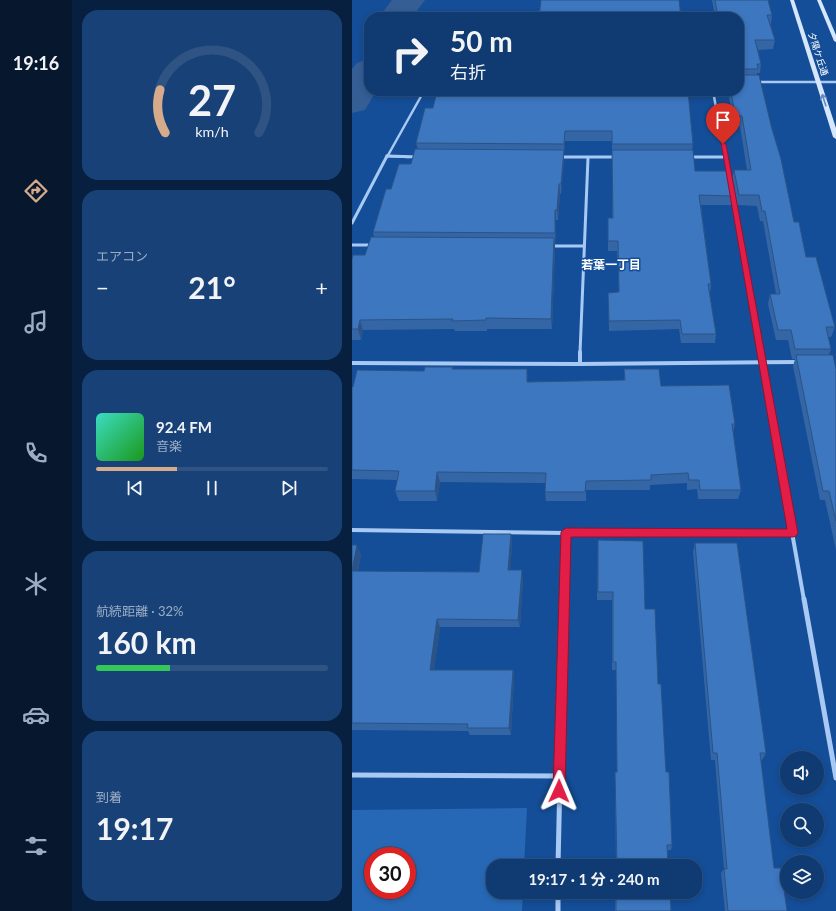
<!DOCTYPE html>
<html lang="ja">
<meta charset="utf-8">
<style>
body{margin:0;font-family:Lato,"Noto Sans JP",sans-serif;background:#184177;color:#f1f3f6;height:100vh;display:flex;flex-direction:column;font-size:15px;white-space:nowrap}
*{box-sizing:border-box;margin:0}
p{font-size:13px;color:#9badc4}
.icon{flex:none;width:22px;height:22px;fill:none;stroke:currentColor;stroke-width:2;stroke-linecap:round;stroke-linejoin:round}
.map{position:relative;flex:1;overflow:hidden}
.sheet{display:flex;flex-direction:column;gap:10px;padding:10px;background:#08203f;width:280px}
.sheet>*{flex:none}
.top-card{position:absolute;left:12px;top:12px;width:380px;height:84px;border-radius:16px;box-shadow:0 2px 6px #0003,0 0 0 1px #2f5484;background:#0f3a72;color:#f1f3f6;overflow:hidden}
.fabs{position:absolute;left:428px;top:751px;display:grid;gap:8px}
.fabs a{display:grid;place-items:center;width:44px;height:44px;border-radius:50%;background:#0f3a72;box-shadow:0 2px 6px #0003,0 0 0 1px #2f5484;font-size:20px}
.speed{position:absolute;left:12px;top:847px;display:flex;gap:8px;font-size:20px;font-weight:700;text-align:center}
.speed>*{display:grid;place-content:center;width:52px;height:52px;border-radius:50%;background:#0f3a72;box-shadow:0 2px 6px #0003,0 0 0 1px #2f5484;line-height:1}
.speed .limit{border:6px solid #d22;background:#fff;color:#111}
.pin{position:absolute;display:grid;place-items:center;width:34px;height:34px;color:#fff;margin:-41px -17px;border-radius:50% 50% 50% 0;rotate:-45deg;box-shadow:0 0 4px #0007}
.pin .icon{rotate:45deg}
.me{position:absolute;width:44px;margin:-22px;rotate:1deg;stroke-linejoin:round;filter:drop-shadow(0 0 3px #0008)}
.turn{display:flex;align-items:center;gap:14px;height:84px;padding:0 20px;font-size:18px}
.turn .icon{width:52px;height:52px;stroke-width:2.5}
.turn b{display:block;font-size:28px;line-height:34px}
.big{font-size:30px;font-weight:700;line-height:1.1}
.sheet .widget{flex:1;display:flex;flex-direction:column;justify-content:center;gap:6px;min-width:0;padding:0 14px;border-radius:16px;background:#184177}
.sheet .dial{align-items:center;gap:0}
.dial svg{height:104px;overflow:visible;fill:none;stroke:#2f5484;stroke-width:7;stroke-linecap:round;text-anchor:middle}
.dial text{fill:#f1f3f6;stroke:none}
.song{display:flex;align-items:center;gap:12px}
.cover{width:48px;height:48px;border-radius:6px;background:linear-gradient(135deg,hsl(170 70% 55%),hsl(120 70% 35%))}
.played{height:4px;border-radius:2px;background:linear-gradient(90deg,#d6ab8b 35%,#2f5484 35%)}
.keys{display:flex;justify-content:space-around;direction:ltr}
.heat{display:flex;justify-content:space-between;align-items:center;font-size:22px;direction:ltr}
.charge{height:6px;border-radius:3px;background:linear-gradient(90deg,#34c759 32%,#2f5484 0)}
.trip{position:absolute;left:134px;top:859px;width:216px;height:40px;border-radius:16px;background:#0f3a72;box-shadow:0 2px 6px #0003,0 0 0 1px #2f5484;font-weight:700;line-height:40px;text-align:center}
main{display:flex;flex:1;min-height:0}
.menu{display:flex;flex-direction:column;width:72px;justify-content:space-around;align-items:center;background:#06172e;color:#9badc4}
.menu .icon{width:28px;height:28px}
.menu .on{color:#d6ab8b}
.menu b{font-size:18px;color:#f1f3f6}
.map>svg:first-child{display:block}
</style>
<main>
<nav class="menu">
<b>19:16</b>
<svg class="icon on" aria-label="directions" viewBox="0 0 24 24"><path d="M12 3l9 9-9 9-9-9zM9 14v-3h6M13 9l2 2-2 2"/></svg>
<svg class="icon" aria-label="music" viewBox="0 0 24 24"><path d="M9 18V5l10-2v13"/><circle cx="6" cy="18" r="3"/><circle cx="16" cy="16" r="3"/></svg>
<svg class="icon" aria-label="phone" viewBox="0 0 24 24"><path d="M5 4h4l2 5-3 2q2 4 5 5l2-3 5 2v4C11 20 4 13 5 4z"/></svg>
<svg class="icon" aria-label="climate" viewBox="0 0 24 24"><path d="M12 3v18M4 7l16 10M4 17L20 7"/></svg>
<svg class="icon" aria-label="car" viewBox="0 0 24 24"><path d="M5 17H2v-5l4-1 3-4h7l3 4 3 1v5h-3M9 17h6M6 11h13"/><circle cx="7" cy="17" r="2"/><circle cx="17" cy="17" r="2"/></svg>
<svg class="icon" aria-label="filters" viewBox="0 0 24 24"><path d="M4 7h16M4 17h16"/><circle cx="9" cy="7" r="2"/><circle cx="15" cy="17" r="2"/></svg>
</nav>
<section class="sheet">
<div class="widget dial"><svg viewBox="0 0 100 80">
<path d="M14 69A42 42 0 1 1 86 69"/>
<path d="M14 69A42 42 0 0 1 10 36" stroke="#d6ab8b"/>
<text x="50" y="56" font-size="32" font-weight="700">27</text>
<text x="50" y="72" font-size="11">km/h</text>
</svg></div>
<div class="widget"><p>エアコン</p>
<div class="heat"><a>−</a><b class="big">21°</b><a>+</a></div>
</div>
<div class="widget">
<div class="song"><i class="cover"></i><div><b>92.4 FM</b><p>音楽</p></div></div>
<div class="played"></div>
<div class="keys"><svg class="icon" aria-label="previous" viewBox="0 0 24 24"><path d="M18 5L8 12l10 7zM5 5v14"/></svg><svg class="icon" aria-label="pause" viewBox="0 0 24 24"><path d="M8 5v14M16 5v14"/></svg><svg class="icon" aria-label="next" viewBox="0 0 24 24"><path d="M6 5l10 7-10 7zM19 5v14"/></svg></div>
</div>
<div class="widget"><p>航続距離 · 32%</p><b class="big">160 km</b><div class="charge"></div></div>
<div class="widget"><p>到着</p><b class="big">19:17</b></div>
</section>
<div class="map">
<svg width="484" height="911" viewBox="0 0 484 911">
<rect width="100%" height="100%" fill="#144e98"/>
<path fill="#2768b6" fill-rule="evenodd" d="M175,808L172,866H141V892H171L170,911H0V810ZM21,856H55V890H21Z"/>
<g fill="none" stroke-linecap="round" stroke-linejoin="round">
<g fill="#355e95" fill-rule="evenodd">
<polygon points="40,0 73,0 60,17 27,17"/>
<polygon points="17,59 17,91 24,91 13,110 0,113 0,69 5,63"/>
</g>
<g stroke="#a7c9f3" stroke-width="2.5">
<polyline points="404,82 484,82"/>
<polyline points="361,91 373,157"/>
<polyline points="35,156 57,157"/>
<polyline points="35,157 72,91"/>
</g>
<g stroke="#a7c9f3" stroke-width="3">
<polyline points="35,156 67,157"/>
<polyline points="373,156 408,353"/>
<polyline points="207,157 265,157"/>
<polyline points="337,157 373,157"/>
<polyline points="0,223 35,156"/>
<polyline points="0,245 22,245"/>
<polyline points="198,246 232,246"/>
<polyline points="228,353 236,158"/>
</g>
<g stroke="#a7c9f3" stroke-width="4">
<polyline points="408,352 452,600"/>
<polyline points="0,363 228,364 448,362"/>
<polyline points="228,364 228,352"/>
<polyline points="0,530 214,533 441,533"/>
<polyline points="212,600 214,533"/>
</g>
<g stroke="#a7c9f3" stroke-width="5">
<polyline points="452,599 484,778"/>
<polyline points="0,775 207,776"/>
<polyline points="206,866 212,599"/>
<polyline points="206,892 206,911"/>
</g>
<g fill="#d6e7fc" fill-rule="evenodd">
<polygon points="438,0 442,0 484,128 484,139 481,137"/>
<polygon points="465,0 469,0 484,35 484,42 482,41"/>
</g>
</g>
<g fill="#3466a5">
<polygon points="360,0 416,0 420,15 419,24 418,24 423,40 421,49 406,50 409,64 408,73 405,73 405,75 442,222 454,257 483,327 479,337 476,337 479,349 477,355 484,369 484,550 473,500 468,500 441,366 443,359 440,359 436,340 424,340 416,304 418,294 424,294 411,221 408,221 405,206 385,205 380,180 382,170 395,170 388,126 382,125 376,91 387,91 387,17 363,17"/>
<polygon points="85,91 341,144 340,150 343,171 380,196 379,205 349,205 359,284 358,294 364,334 363,343 329,343 327,329 257,331 256,293 267,292 265,251 256,251 256,218 260,218 260,141 213,141 212,154 212,160 209,194 208,194 206,220 204,220 200,329 135,329 135,331 103,331 102,329 11,330 9,340 0,340 0,259 13,255 22,237 21,232 59,164 66,149 64,143 81,108"/>
<polygon points="101,369 176,379 176,382 272,380 272,369 309,386 383,424 381,433 389,490 386,499 346,499 345,489 335,490 335,483 298,485 298,490 234,490 234,501 194,501 193,492 194,483 88,482 85,501 47,501 43,491 46,480 0,479 0,387 72,371"/>
<polygon points="159,534 160,543 158,570 171,578 168,627 88,627 82,670 161,670 162,677 159,735 118,735 116,731 0,730 0,545 9,554 6,571 127,572"/>
<polygon points="246,540 293,609 306,684 320,845 319,850 315,850 264,866 263,778 263,772 265,772 264,670 260,670 260,600 245,600"/>
<polygon points="343,543 414,753 410,760 409,760 422,868 435,911 373,911 369,873 372,869 363,760 359,760 341,552"/>
<polygon points="263,892 318,892 319,911 263,911"/>
</g>
<g fill="#2b5386">
<polygon points="213,131 213,141 212,154 212,144"/>
<polygon points="212,150 212,160 209,194 209,184"/>
<polygon points="207,184 208,194 206,220 205,210"/>
<polygon points="203,210 204,220 203,243"/>
<polygon points="202,238 203,249 200,329 199,319"/>
<polygon points="8,320 11,330 9,340 6,329"/>
<polygon points="175,369 176,379 176,392 175,382"/>
<polygon points="85,472 88,482 85,501 83,491"/>
<polygon points="159,534 160,543 158,578 156,570"/>
<polygon points="5,545 9,554 4,579 0,571"/>
<polygon points="170,570 171,578 168,627 166,620"/>
<polygon points="85,619 88,627 81,677 78,670"/>
<polygon points="161,670 162,677 159,735 157,728"/>
</g>
<g fill="#3d77c0" stroke="#2b5386">
<polygon points="189,0 327,0 329,17 187,17"/>
<polygon points="363,0 416,0 420,15 415,15 423,40 403,40 409,64 405,64 406,69 388,69 387,71 387,17 366,17"/>
<polygon points="387,74 388,75 407,75 420,129 429,159 442,222 447,222 454,257 464,257 483,327 474,327 479,349 443,349 439,330 426,330 418,294 428,294 413,211 410,211 407,195 387,195 382,170 399,170 390,116 383,115 379,91 387,91"/>
<polygon points="85,91 336,91 341,144 260,144 260,131 213,131 212,144 64,143 73,108 81,108"/>
<polygon points="63,149 212,150 209,184 207,184 205,210 203,210 203,233 21,232 34,189 39,189 47,164 59,164"/>
<polygon points="260,150 341,150 343,171 376,171 380,196 347,195 359,284 356,284 364,334 330,334 328,320 257,321 256,293 267,292 266,241 256,241 256,218 261,218"/>
<polygon points="19,237 202,238 199,319 134,318 134,320 100,321 101,319 8,320 6,329 0,329 0,259 1,255 13,255"/>
<polygon points="444,355 481,355 484,369 484,521 477,491 471,491"/>
<polygon points="73,367 101,367 100,369 175,369 175,382 273,380 272,369 307,369 309,386 377,385 383,424 380,424 389,490 348,490 347,480 337,480 336,473 299,475 299,480 234,481 233,492 193,492 194,473 85,472 83,491 43,491 47,471 0,470 0,387 1,387 5,370 72,371"/>
<polygon points="131,534 159,534 156,570 170,570 166,620 85,619 78,670 161,670 157,728 115,728 116,724 0,723 0,545 5,545 0,571 127,572"/>
<polygon points="246,540 291,541 293,609 303,609 306,684 309,684 314,772 317,772 320,845 315,845 316,866 264,866 265,866 263,772 265,772 264,662 261,662 261,592 246,592"/>
<polygon points="343,543 385,543 414,753 408,753 422,868 429,868 435,911 376,911 372,869 375,869 365,753 361,753"/>
<polygon points="264,892 318,892 319,911 264,911"/>
</g>
<defs><path id="oneway-shaft" d="M-6 0H5M1.5-3L5.5 0L1.5 3" fill="none" stroke-width="1.6" stroke-linecap="round" stroke-linejoin="round"/></defs>
<use stroke="#628bc0" href="#oneway-shaft" transform="translate(472 100) rotate(-108)"/>
<polygon fill="#e11d48" stroke="#92132f" points="369,142 374,144 446,533 444,536 441,537 219,537 213,791 211,795 207,797 203,795 201,791 209,532 211,530 214,528 435,529"/>
<g text-anchor="middle" stroke-width="3" stroke-linejoin="round" paint-order="stroke">
<g font-size="9" fill="#fff" stroke="#144e98">
<text transform="translate(466 54) rotate(72)" y="3">夕陽ケ丘通</text>
</g>
<g font-size="12" font-weight="bold" fill="#fff" stroke="#144e98">
<text x="259" y="269">若葉一丁目</text>
</g>
</g>
</svg>
<div class="fabs">
<a><svg class="icon" aria-label="sound" viewBox="0 0 24 24"><path d="M4 9h4l5-4v14l-5-4H4zM17 9q2 3 0 6"/></svg></a>
<a><svg class="icon" aria-label="search" viewBox="0 0 24 24"><circle cx="10" cy="10" r="6"/><path d="M15 15l6 6"/></svg></a>
<a><svg class="icon" aria-label="layers" viewBox="0 0 24 24"><path d="M12 4l9 5-9 5-9-5zM3 14l9 5 9-5"/></svg></a>
</div>
<div class="speed"><div class="limit">30</div></div>
<div class="pin" style="left:371px;top:144px;background:#d93025"><svg class="icon" aria-label="arrive" viewBox="0 0 24 24"><path d="M6 21V4h12l-3 4 3 4H6"/></svg></div>
<svg class="me" style="left:207px;top:791px" viewBox="-20 -20 40 40"><path d="M0-17L14 15 0 8-14 15z" fill="#e11d48" stroke="#fff" stroke-width="4"/></svg>
<div class="trip">19:17 · 1 分 · 240 m</div>
<div class="top-card">
<div class="turn"><svg class="icon" aria-label="right" viewBox="0 0 24 24"><path d="M7 20v-9h11M14 6l5 5-5 5"/></svg><div><b>50 m</b>右折</div></div>
</div>
</div>
</main>
